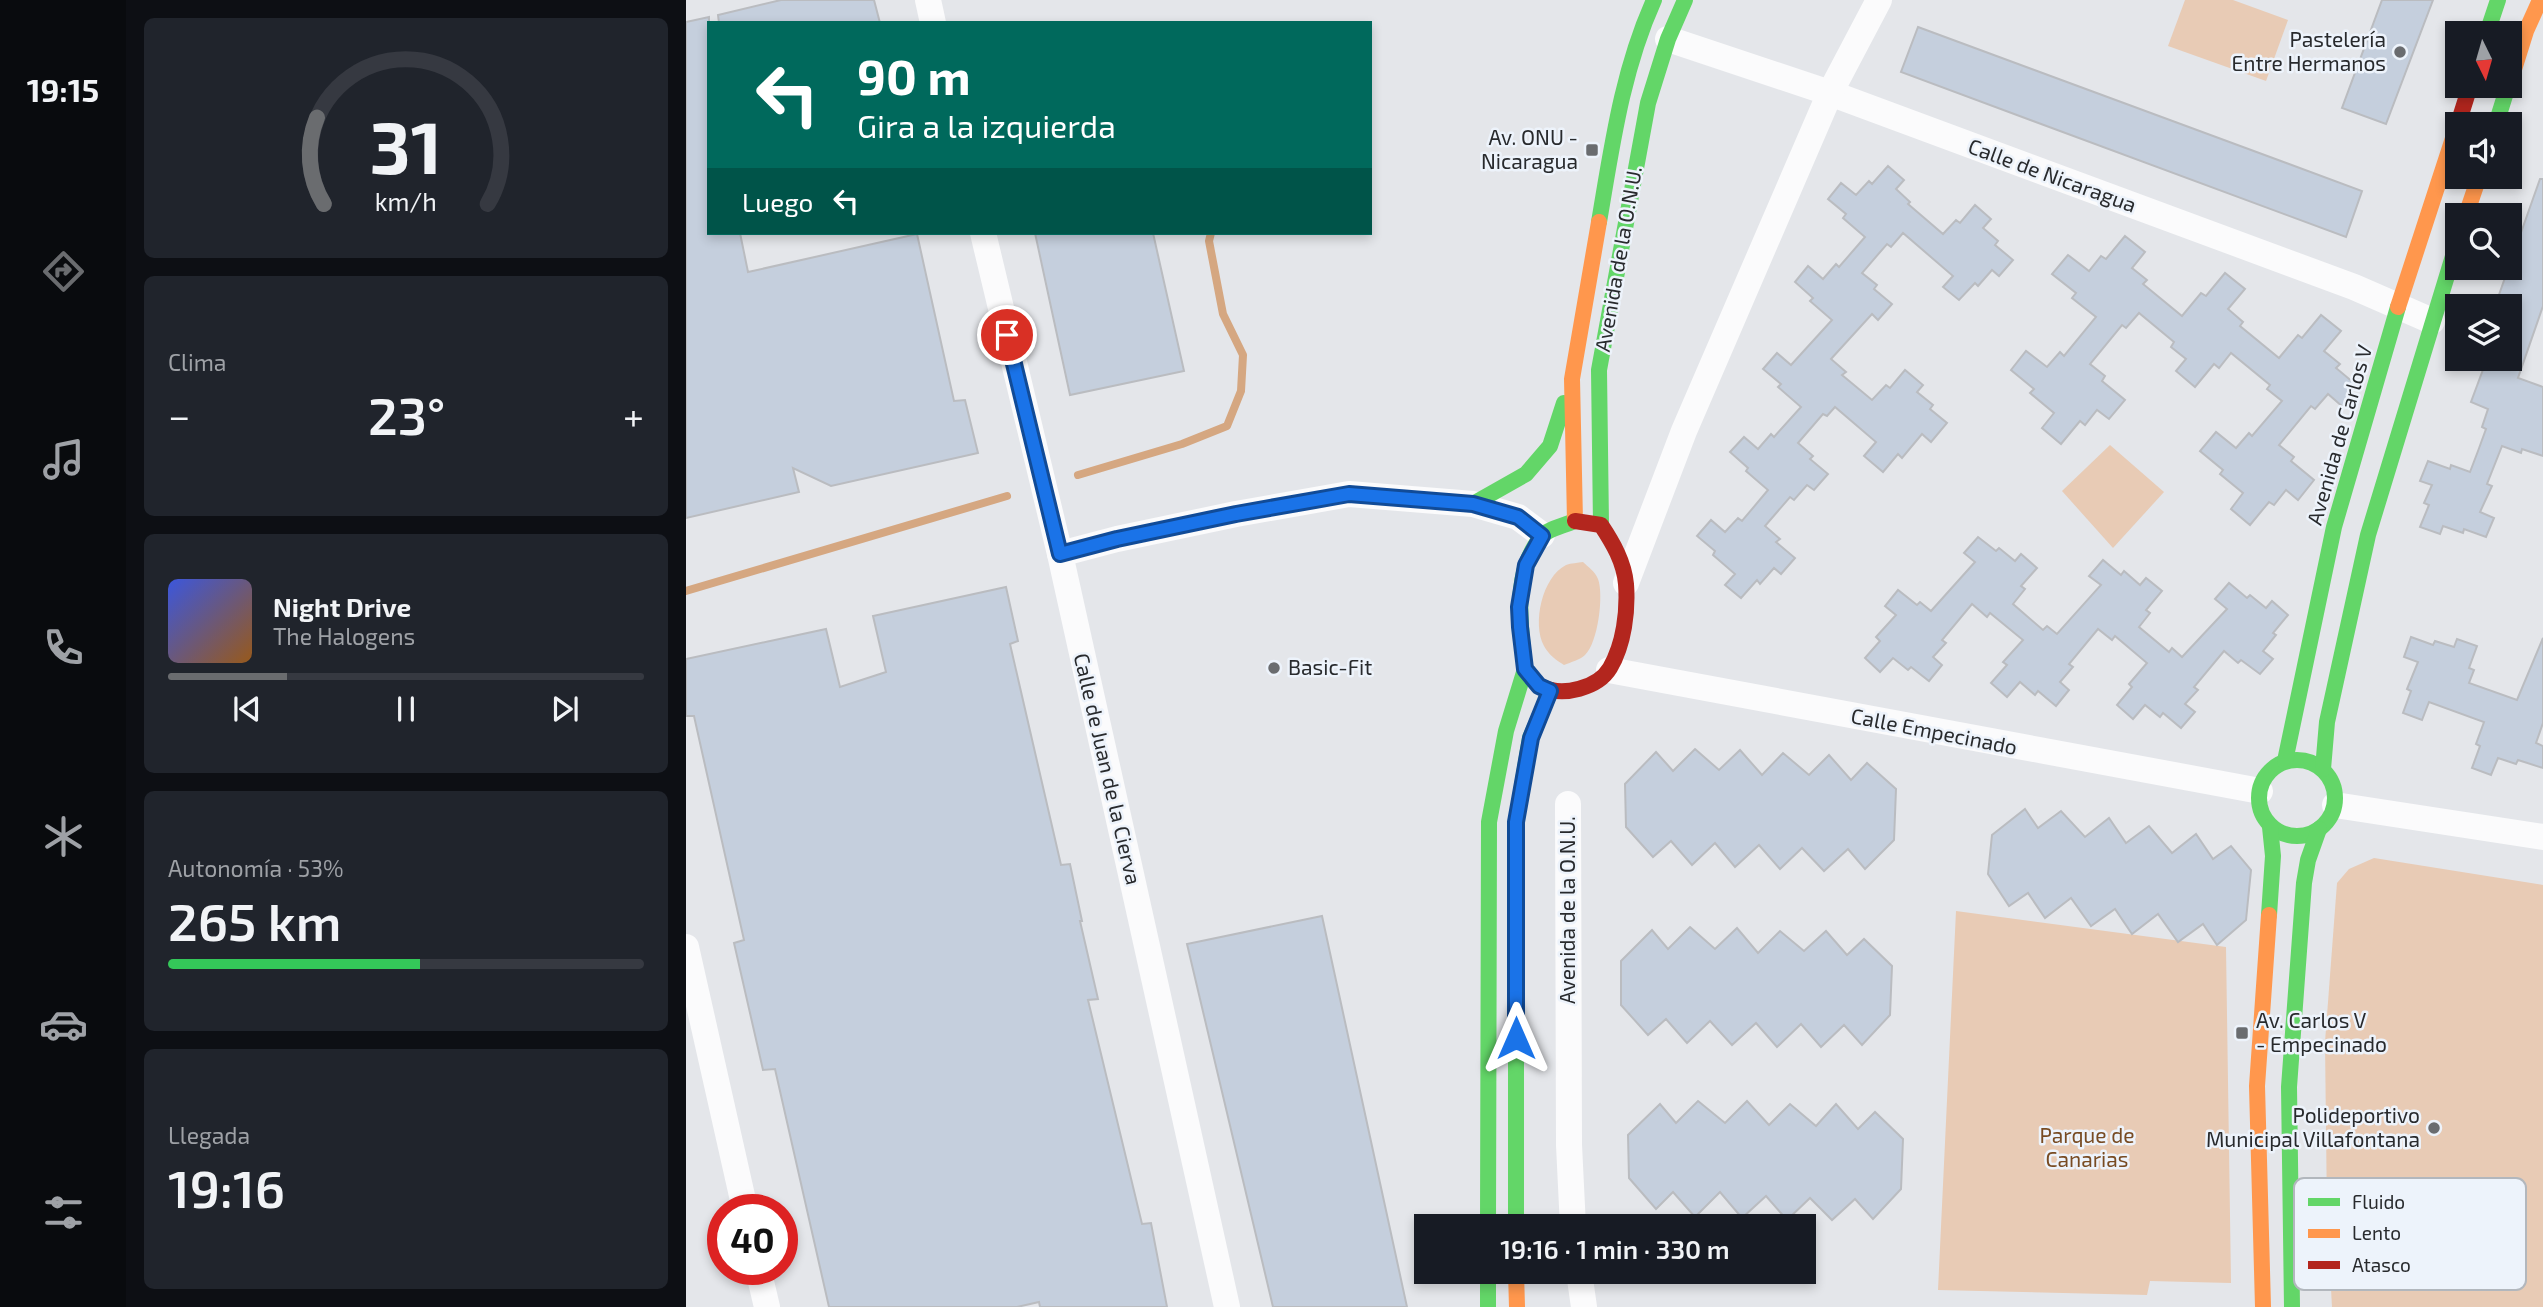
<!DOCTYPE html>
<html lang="es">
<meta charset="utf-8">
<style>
body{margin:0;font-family:"Exo 2",sans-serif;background:#20242c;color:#f1f3f6;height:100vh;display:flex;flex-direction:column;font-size:26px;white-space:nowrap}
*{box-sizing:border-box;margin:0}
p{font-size:23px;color:#9ea1a6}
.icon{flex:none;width:38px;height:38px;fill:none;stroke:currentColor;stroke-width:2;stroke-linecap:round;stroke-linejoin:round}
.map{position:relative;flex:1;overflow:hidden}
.sheet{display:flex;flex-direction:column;gap:18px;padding:18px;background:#0d0f14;width:560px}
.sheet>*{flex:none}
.hud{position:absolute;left:21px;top:21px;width:665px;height:214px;border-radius:0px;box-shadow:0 4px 10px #0003;background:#00695c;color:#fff;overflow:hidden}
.needle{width:46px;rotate:175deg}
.buttons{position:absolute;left:1759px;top:21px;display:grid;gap:14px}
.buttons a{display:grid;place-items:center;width:77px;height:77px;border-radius:0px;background:#171b24;box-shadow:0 4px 10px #0003;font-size:35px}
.speed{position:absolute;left:21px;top:1194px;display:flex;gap:14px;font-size:35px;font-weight:700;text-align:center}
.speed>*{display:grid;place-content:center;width:91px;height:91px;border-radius:50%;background:#171b24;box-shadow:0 4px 10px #0003;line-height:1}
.speed .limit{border:10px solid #d22;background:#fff;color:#111}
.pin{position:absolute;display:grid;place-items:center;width:60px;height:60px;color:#fff;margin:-30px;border:4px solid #fff;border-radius:50%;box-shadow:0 2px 7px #0007}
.me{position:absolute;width:77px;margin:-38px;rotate:0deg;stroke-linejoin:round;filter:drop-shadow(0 0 5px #0008)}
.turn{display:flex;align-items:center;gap:24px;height:147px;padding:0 35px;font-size:32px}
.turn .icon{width:91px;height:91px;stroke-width:2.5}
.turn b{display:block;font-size:49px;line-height:60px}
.then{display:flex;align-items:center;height:66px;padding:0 35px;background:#0003;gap:14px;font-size:26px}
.big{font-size:52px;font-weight:600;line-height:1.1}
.sheet .card{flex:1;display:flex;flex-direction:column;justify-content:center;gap:10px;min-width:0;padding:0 24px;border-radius:10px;background:#20242c}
.sheet .dial{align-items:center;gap:0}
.dial svg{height:182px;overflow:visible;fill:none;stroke:#363941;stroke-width:7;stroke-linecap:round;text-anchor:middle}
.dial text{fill:#f1f3f6;stroke:none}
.song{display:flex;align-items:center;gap:21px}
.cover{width:84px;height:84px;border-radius:10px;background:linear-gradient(135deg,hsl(230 70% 55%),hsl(30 70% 35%))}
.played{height:7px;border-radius:4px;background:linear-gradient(90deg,#6a6c6f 25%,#363941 25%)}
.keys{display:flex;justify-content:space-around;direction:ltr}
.heat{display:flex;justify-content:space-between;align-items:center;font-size:38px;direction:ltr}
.charge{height:10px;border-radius:5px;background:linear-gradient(90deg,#34c759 53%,#363941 0)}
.trip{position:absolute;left:728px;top:1214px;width:402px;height:70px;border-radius:0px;background:#171b24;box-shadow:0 4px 10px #0003;font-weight:600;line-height:70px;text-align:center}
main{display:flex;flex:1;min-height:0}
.menu{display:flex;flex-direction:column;width:126px;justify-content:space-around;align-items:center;background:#090b0e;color:#9ea1a6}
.menu .icon{width:49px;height:49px}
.menu .active{color:#6a6c6f}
.menu b{font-size:32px;color:#f1f3f6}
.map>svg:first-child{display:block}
</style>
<main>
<nav class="menu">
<b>19:15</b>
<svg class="icon active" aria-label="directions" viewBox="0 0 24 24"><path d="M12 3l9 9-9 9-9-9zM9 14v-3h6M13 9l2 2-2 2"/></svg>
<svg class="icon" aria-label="music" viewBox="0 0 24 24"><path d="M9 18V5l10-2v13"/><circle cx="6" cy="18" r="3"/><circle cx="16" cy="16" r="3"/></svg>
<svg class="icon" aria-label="phone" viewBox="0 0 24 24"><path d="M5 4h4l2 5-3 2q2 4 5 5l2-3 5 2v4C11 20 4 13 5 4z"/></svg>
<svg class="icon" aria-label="climate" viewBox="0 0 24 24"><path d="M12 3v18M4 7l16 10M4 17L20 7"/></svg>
<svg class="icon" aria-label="car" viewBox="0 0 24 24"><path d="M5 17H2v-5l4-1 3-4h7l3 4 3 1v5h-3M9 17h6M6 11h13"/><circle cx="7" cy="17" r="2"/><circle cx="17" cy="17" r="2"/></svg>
<svg class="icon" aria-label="filters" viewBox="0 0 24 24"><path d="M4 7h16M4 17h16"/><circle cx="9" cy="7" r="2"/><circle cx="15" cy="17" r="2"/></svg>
</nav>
<section class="sheet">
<div class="card dial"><svg viewBox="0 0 100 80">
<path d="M14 69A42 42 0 1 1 86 69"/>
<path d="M14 69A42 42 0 0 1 11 31" stroke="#6a6c6f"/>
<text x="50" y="56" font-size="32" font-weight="700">31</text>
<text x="50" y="72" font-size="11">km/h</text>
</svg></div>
<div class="card"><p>Clima</p>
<div class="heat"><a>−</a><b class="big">23°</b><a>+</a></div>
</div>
<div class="card">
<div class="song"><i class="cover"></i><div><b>Night Drive</b><p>The Halogens</p></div></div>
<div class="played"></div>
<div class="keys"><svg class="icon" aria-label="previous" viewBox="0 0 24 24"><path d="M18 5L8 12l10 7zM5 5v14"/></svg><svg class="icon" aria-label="pause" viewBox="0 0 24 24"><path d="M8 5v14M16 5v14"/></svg><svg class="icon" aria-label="next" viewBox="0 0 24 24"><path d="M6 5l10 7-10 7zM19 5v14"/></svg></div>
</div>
<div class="card"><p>Autonomía · 53%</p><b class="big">265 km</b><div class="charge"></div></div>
<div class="card"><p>Llegada</p><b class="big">19:16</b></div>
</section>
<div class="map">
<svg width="1857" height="1307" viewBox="0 0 1857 1307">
<rect width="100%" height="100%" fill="#e4e6ea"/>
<g fill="#e8cbb5">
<polygon points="1499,0 1547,0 1602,20 1580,81 1482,46"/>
<polygon points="1424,445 1478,492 1427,548 1376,491"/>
<path d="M897,562C902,567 909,571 912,579C918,595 912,643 899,655C894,660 885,662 878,665C870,660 863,655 858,646C846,624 856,577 880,565C885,563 892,563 897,562Z"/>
<polygon points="1688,858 1857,885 1857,1307 1646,1307 1641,1215 1639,1042 1651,883 1663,869"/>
<polygon points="1270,911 1540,947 1545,1283 1464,1281 1461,1295 1252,1290"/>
</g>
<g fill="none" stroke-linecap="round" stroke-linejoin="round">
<g stroke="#d5a781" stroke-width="8">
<polyline points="392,475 496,444 541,426 555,391 557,355 537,314 523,241 525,233"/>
<polyline points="0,591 321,496"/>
</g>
</g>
<g fill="#c5cfdd" stroke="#babcc0" stroke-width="2">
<polygon points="95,0 188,0 194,23 33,23 32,15"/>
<polygon points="1696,0 1747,0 1700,124 1656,108"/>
<polygon points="23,17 23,233 54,233 62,272 231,234 268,401 279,400 292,453 145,486 107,468 113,492 0,518 0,22"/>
<polygon points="1232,27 1676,191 1660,237 1215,72"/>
<polygon points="1202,166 1218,180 1210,189 1224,202 1222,204 1257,234 1270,220 1274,223 1289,205 1305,219 1297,228 1312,241 1309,245 1327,260 1313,276 1306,270 1292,286 1289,283 1273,300 1257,287 1267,276 1217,233 1205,247 1201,244 1176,273 1191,285 1188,289 1206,304 1192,320 1186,314 1145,359 1160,372 1156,375 1186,400 1200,385 1204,388 1219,370 1237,385 1231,392 1247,405 1244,409 1261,423 1245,442 1236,434 1216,458 1212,454 1197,472 1178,456 1190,442 1149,407 1141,416 1137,414 1112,443 1127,456 1124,459 1142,474 1128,490 1121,485 1108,500 1104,497 1079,526 1094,539 1090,542 1109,558 1095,574 1088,568 1074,584 1071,580 1055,598 1039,585 1049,574 1027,555 1029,551 1011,536 1025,520 1039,532 1052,518 1056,521 1082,490 1060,471 1062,468 1044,452 1058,437 1072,449 1085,434 1088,437 1115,407 1092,387 1095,384 1077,369 1091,353 1105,365 1146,320 1124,301 1127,298 1109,282 1122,266 1137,279 1150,264 1153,267 1179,237 1157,218 1160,214 1142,199 1155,183 1170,195 1183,181 1186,184"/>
<polygon points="1854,179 1857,179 1857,306 1832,378 1857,387 1857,456 1836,449 1835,453 1816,446 1801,484 1806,486 1794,512 1808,518 1800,537 1778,529 1777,533 1757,526 1754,534 1734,527 1743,505 1738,503 1746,485 1734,481 1742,461 1764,469 1765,465 1784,472 1792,451 1800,429 1796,427 1802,409 1785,402 1801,359 1824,359 1824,306 1809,306"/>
<polygon points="349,233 467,233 498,371 384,395"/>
<polygon points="1439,236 1459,252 1446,268 1461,280 1457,284 1496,316 1515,293 1520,296 1539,273 1559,289 1542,309 1557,322 1554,326 1593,358 1612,335 1616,338 1635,315 1655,331 1638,351 1654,364 1650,368 1668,383 1663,399 1657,407 1642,394 1629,409 1625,406 1593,445 1608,457 1605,461 1628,480 1612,500 1600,490 1588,505 1583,502 1564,525 1545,509 1557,493 1534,474 1537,470 1514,451 1530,432 1550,448 1563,433 1566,436 1596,401 1581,389 1584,385 1545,353 1533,368 1528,364 1509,387 1490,371 1500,359 1485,347 1488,342 1453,313 1440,328 1436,325 1404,364 1419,376 1416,381 1439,400 1423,419 1411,410 1399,425 1394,421 1375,444 1356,428 1368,413 1344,393 1348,389 1325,370 1340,351 1361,367 1374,352 1378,356 1410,317 1386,298 1390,293 1366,274 1382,255 1403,271 1415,256 1420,259"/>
<polygon points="1292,537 1310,551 1313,548 1329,561 1335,554 1351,568 1335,586 1339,589 1327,604 1357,630 1361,626 1371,634 1415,585 1403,576 1417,560 1435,575 1438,571 1454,585 1460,578 1476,591 1460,610 1464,613 1453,627 1483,652 1486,648 1496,657 1541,609 1529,599 1543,583 1561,598 1564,595 1580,608 1586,601 1602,615 1587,633 1590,635 1577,651 1587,659 1574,674 1555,660 1552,663 1538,651 1508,687 1512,690 1499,704 1509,712 1495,728 1477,713 1474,717 1459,705 1447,719 1431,705 1446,687 1443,684 1461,663 1429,636 1426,640 1412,629 1383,664 1387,667 1374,682 1383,690 1370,706 1352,691 1349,695 1334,682 1321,697 1305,683 1321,665 1317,662 1337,640 1304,613 1301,617 1286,604 1256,640 1260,643 1247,657 1256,665 1243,681 1225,667 1222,670 1207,658 1194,672 1179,658 1194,641 1190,637 1210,615 1199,606 1212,590 1231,605 1234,602 1245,611 1289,562 1278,553"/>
<polygon points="320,587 332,641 324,644 375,865 384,864 396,921 394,921 412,999 402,1000 456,1224 465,1223 481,1307 354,1307 353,1302 331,1307 143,1307 89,1069 77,1070 48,943 58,940 8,716 0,716 0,659 140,629 154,687 200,672 187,616"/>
<polygon points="1725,637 1747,645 1749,641 1768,647 1771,639 1791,646 1783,668 1788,670 1783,683 1831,700 1857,638 1857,723 1850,743 1857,746 1857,768 1832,760 1830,764 1812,758 1805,775 1786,768 1794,746 1790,744 1798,722 1743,702 1736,720 1717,713 1725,691 1721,689 1732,662 1718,657"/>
<polygon points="1009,749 1033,770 1054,750 1076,775 1097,753 1123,775 1143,755 1165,780 1181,763 1210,789 1208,840 1179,869 1162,849 1138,871 1116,848 1094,869 1073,845 1049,867 1029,843 1006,865 985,841 967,857 940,827 939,784 970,752 987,771"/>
<polygon points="1339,809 1352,828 1375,811 1399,837 1423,818 1440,843 1463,826 1486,853 1510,834 1527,859 1545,846 1565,870 1560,920 1531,945 1517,924 1492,942 1472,914 1446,934 1429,909 1405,926 1385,898 1359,918 1342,893 1323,906 1302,874 1306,835"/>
<polygon points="636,916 721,1307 587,1307 501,944"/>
<polygon points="1004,927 1029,949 1051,928 1072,953 1094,931 1118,951 1140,931 1161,955 1178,939 1206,966 1204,1015 1176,1045 1158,1025 1135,1047 1115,1024 1091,1047 1070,1023 1046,1045 1024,1021 1001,1043 980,1019 962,1035 935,1005 935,961 966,930 982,949"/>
<polygon points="1012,1101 1039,1123 1061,1101 1083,1125 1104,1104 1130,1126 1150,1104 1172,1129 1189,1112 1217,1139 1215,1189 1187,1219 1169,1199 1146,1220 1124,1198 1101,1220 1080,1196 1056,1218 1034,1192 1009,1217 987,1192 970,1209 943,1178 942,1135 974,1104 990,1123"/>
</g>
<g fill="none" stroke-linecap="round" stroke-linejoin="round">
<g stroke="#fbfbfc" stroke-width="26">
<polyline points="242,0 247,23"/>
<polyline points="982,39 1144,93 1668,287 1746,321"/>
<polyline points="297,233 374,554 541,1307"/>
<polyline points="374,554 431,539 550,514 663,494 787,504 832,517 856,535"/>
<polyline points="940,583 998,431 1144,93 1193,0"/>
<polyline points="923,670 1574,791"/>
<polyline points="882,804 883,1145 887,1227"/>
<polyline points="1649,805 1857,837"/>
<polyline points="0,947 59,1209"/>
<polyline points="72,1269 81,1307"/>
<polyline points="893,1272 898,1307"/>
</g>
<g stroke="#63d668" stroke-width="16">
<polyline points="1801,33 1812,0"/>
<polyline points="1810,124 1822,86"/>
<path d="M913,222C926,146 936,71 968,0"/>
<polyline points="787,504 840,474 864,446 878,403"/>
<polyline points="915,525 913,370 962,103 982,39 999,0"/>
<path d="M841,672L839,669C835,626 825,574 855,537C861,529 879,525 889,521"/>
<circle cx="1611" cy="798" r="38"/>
<polyline points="1599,761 1648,527 1712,307"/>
<polyline points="1637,769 1641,722 1682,535 1771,243"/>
<polyline points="1583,915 1587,856 1584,827"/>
<polyline points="802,1227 803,822 820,731 839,669"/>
<polyline points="830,1227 830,822 844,738 865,690"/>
<polyline points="802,1272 802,1307"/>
<polyline points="1606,1307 1603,1087 1618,883 1622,860 1633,829"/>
</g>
<g stroke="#ff974d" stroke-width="16">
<polyline points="1824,82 1840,31 1854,0"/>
<polyline points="1780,215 1793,177"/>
<polyline points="1712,307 1771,126"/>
<polyline points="889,521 886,379 913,222"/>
<polyline points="830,1272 831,1307"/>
<polyline points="1577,1307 1571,1086 1583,915"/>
</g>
<g stroke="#b3261e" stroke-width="16">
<polyline points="1772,124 1784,86"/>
<path d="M841,672C846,677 850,684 856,687C877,697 912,688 924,668C938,644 942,611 940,584C938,562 927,543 915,525L889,521"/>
</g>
</g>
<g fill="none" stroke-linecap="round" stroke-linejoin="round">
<defs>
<polyline id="route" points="321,335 374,554 431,539 550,514 663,494 787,504 832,517 856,536 840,565 833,607 834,627 839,669 853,686 864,691 845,738 830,822 830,1038"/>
</defs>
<use href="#route" stroke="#114b97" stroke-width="18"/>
<use href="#route" stroke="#1a73e8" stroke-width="12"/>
</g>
<g fill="#6a6c6f" stroke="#edf3fb" stroke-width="2.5">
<circle cx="1714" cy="52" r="7"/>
<rect x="899" y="143" width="14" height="14" rx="3.5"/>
<circle cx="588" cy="668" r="7"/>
<rect x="1549" y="1026" width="14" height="14" rx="3.5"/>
<circle cx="1748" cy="1128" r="7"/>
</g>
<g text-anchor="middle" stroke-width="5" stroke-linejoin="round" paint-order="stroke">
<g font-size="21" fill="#282a2d" stroke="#edf3fb" text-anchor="end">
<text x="1700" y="47">Pastelería<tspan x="1700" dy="24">Entre Hermanos</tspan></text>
<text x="892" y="145">Av. ONU -<tspan x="892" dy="24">Nicaragua</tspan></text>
<text x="602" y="675" text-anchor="start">Basic-Fit</text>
<text x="1570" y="1028" text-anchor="start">Av. Carlos V<tspan x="1570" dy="24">- Empecinado</tspan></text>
<text x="1734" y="1123">Polideportivo<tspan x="1734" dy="24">Municipal Villafontana</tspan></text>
</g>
<g font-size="21" fill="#282a2d" stroke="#edf3fb">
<text transform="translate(1366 176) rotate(20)" y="7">Calle de Nicaragua</text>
<text transform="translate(933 259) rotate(-80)" y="7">Avenida de la O.N.U.</text>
<text transform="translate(1654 435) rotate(-74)" y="7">Avenida de Carlos V</text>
<text transform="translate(1248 732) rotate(11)" y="7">Calle Empecinado</text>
<text transform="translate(421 769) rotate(77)" y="7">Calle de Juan de la Cierva</text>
<text transform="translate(882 910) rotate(-90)" y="7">Avenida de la O.N.U.</text>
</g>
<g font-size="21" fill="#784b22" stroke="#edf3fb">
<text x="1401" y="1143">Parque de<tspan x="1401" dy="24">Canarias</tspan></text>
</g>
</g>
<rect x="1608" y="1178" width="232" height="112" rx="10" fill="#edf3fb" stroke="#b2b7bd" stroke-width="2"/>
<rect x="1622" y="1198" width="32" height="8" fill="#63d668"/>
<rect x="1622" y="1229" width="32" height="9" fill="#ff974d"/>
<rect x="1622" y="1261" width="32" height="8" fill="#b3261e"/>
<g font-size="19" fill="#282a2d">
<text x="1666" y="1209">Fluido</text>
<text x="1666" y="1240">Lento</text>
<text x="1666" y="1272">Atasco</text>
</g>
</svg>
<div class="buttons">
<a><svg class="needle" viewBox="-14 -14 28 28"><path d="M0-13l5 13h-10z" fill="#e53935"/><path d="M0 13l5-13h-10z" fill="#9ea1a6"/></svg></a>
<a><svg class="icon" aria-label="sound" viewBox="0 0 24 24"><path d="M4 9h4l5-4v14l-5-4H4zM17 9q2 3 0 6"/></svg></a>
<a><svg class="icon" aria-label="search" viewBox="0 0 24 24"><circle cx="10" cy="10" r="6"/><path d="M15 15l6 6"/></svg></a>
<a><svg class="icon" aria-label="layers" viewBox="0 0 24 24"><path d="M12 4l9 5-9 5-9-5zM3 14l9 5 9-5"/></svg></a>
</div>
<div class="speed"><div class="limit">40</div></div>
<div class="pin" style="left:321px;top:335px;background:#d93025"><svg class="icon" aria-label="arrive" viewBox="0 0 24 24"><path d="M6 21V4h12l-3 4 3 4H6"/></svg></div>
<svg class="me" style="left:830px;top:1038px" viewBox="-20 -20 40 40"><path d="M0-17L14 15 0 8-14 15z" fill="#1a73e8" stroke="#fff" stroke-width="4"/></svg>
<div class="trip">19:16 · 1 min · 330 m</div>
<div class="hud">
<div class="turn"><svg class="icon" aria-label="left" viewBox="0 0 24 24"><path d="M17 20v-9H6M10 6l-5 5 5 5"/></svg><div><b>90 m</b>Gira a la izquierda</div></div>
<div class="then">Luego<svg class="icon" aria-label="left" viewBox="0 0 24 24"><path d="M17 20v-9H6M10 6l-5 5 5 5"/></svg></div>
</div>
</div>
</main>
